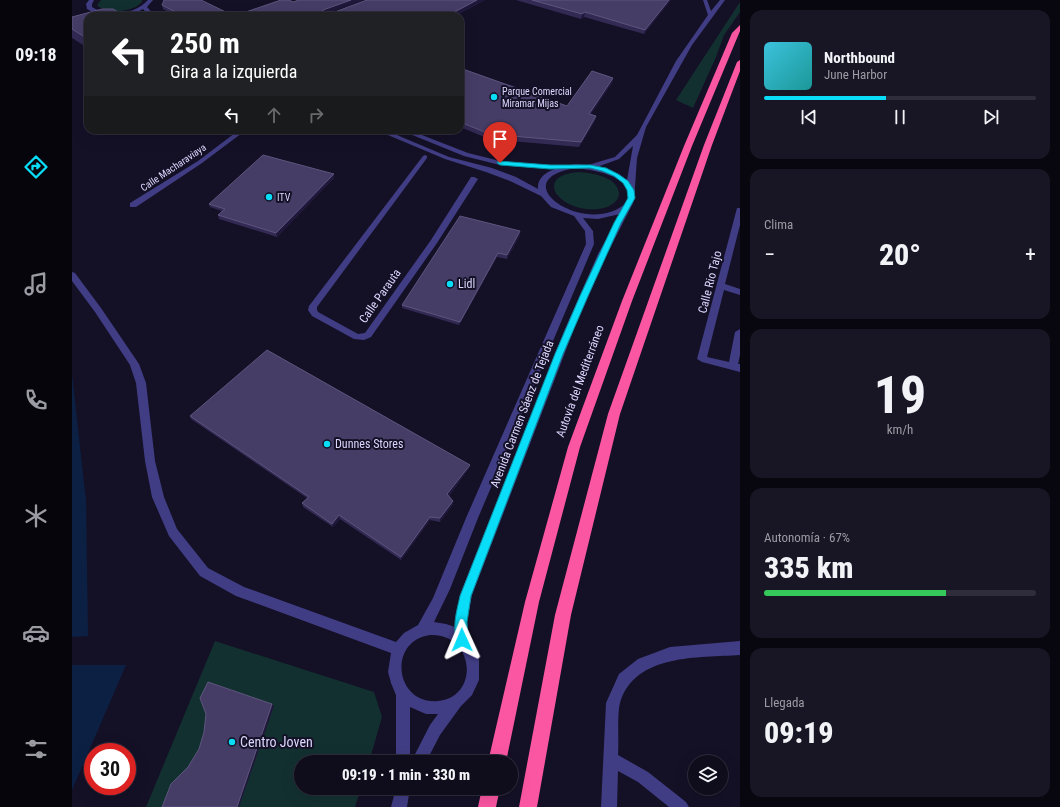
<!DOCTYPE html>
<html lang="es">
<meta charset="utf-8">
<style>
body{margin:0;font-family:"Roboto Condensed",sans-serif;background:#181525;color:#f1f3f6;height:100vh;display:flex;flex-direction:column;font-size:15px;white-space:nowrap}
*{box-sizing:border-box;margin:0}
p{font-size:13px;color:#9b9ba3}
.icon{flex:none;width:22px;height:22px;fill:none;stroke:currentColor;stroke-width:2;stroke-linecap:round;stroke-linejoin:round}
.map{position:relative;flex:1;overflow:hidden}
.details{display:flex;flex-direction:column;gap:10px;padding:10px;background:#08070f;width:320px}
.details>*{flex:none}
.top-card{position:absolute;left:12px;top:12px;width:380px;height:122px;border-radius:12px;box-shadow:0 4px 16px #0002,0 0 0 1px #2f2c3b;background:#202124;color:#fff;overflow:hidden}
.tools{position:absolute;left:616px;top:755px;display:grid;gap:8px}
.tools a{display:grid;place-items:center;width:40px;height:40px;border-radius:50%;background:#0f0c1c;box-shadow:0 4px 16px #0002,0 0 0 1px #2f2c3b;font-size:20px}
.speed{position:absolute;left:12px;top:743px;display:flex;gap:8px;font-size:20px;font-weight:700;text-align:center}
.speed>*{display:grid;place-content:center;width:52px;height:52px;border-radius:50%;background:#0f0c1c;box-shadow:0 4px 16px #0002,0 0 0 1px #2f2c3b;line-height:1}
.speed .limit{border:6px solid #d22;background:#fff;color:#111}
.pin{position:absolute;display:grid;place-items:center;width:34px;height:34px;color:#fff;margin:-41px -17px;border-radius:50% 50% 50% 0;rotate:-45deg;box-shadow:0 0 4px #0007}
.pin .icon{rotate:45deg}
.me{position:absolute;width:44px;margin:-22px;rotate:359deg;stroke-linejoin:round;filter:drop-shadow(0 0 3px #0008)}
.turn{display:flex;align-items:center;gap:14px;height:84px;padding:0 20px;font-size:18px}
.turn .icon{width:52px;height:52px;stroke-width:2.5}
.turn b{display:block;font-size:28px;line-height:34px}
.lanes{display:flex;align-items:center;height:38px;padding:0 20px;background:#0003;justify-content:center;gap:20px;direction:ltr}
.lanes .off{opacity:.35}
.big{font-size:30px;font-weight:800;line-height:1.1}
.details .widget{flex:1;display:flex;flex-direction:column;justify-content:center;gap:6px;min-width:0;padding:0 14px;border-radius:12px;background:#181525}
.details .dial{align-items:center;gap:0}
.dial b{font-size:52px;line-height:1}
.song{display:flex;align-items:center;gap:12px}
.cover{width:48px;height:48px;border-radius:6px;background:linear-gradient(135deg,hsl(190 70% 55%),hsl(180 70% 35%))}
.played{height:4px;border-radius:2px;background:linear-gradient(90deg,#09ddf8 45%,#2f2c3b 45%)}
.keys{display:flex;justify-content:space-around;direction:ltr}
.heat{display:flex;justify-content:space-between;align-items:center;font-size:22px;direction:ltr}
.charge{height:6px;border-radius:3px;background:linear-gradient(90deg,#34c759 67%,#2f2c3b 0)}
.trip{position:absolute;left:222px;top:755px;width:224px;height:40px;border-radius:20px;background:#0f0c1c;box-shadow:0 4px 16px #0002,0 0 0 1px #2f2c3b;font-weight:800;line-height:40px;text-align:center}
main{display:flex;flex:1;min-height:0}
.menu{display:flex;flex-direction:column;width:72px;justify-content:space-around;align-items:center;background:#06050b;color:#9b9ba3}
.menu .icon{width:28px;height:28px}
.menu .active{color:#09ddf8}
.menu b{font-size:18px;color:#f1f3f6}
.map>svg:first-child{display:block}
</style>
<main>
<nav class="menu">
<b>09:18</b>
<svg class="icon active" aria-label="directions" viewBox="0 0 24 24"><path d="M12 3l9 9-9 9-9-9zM9 14v-3h6M13 9l2 2-2 2"/></svg>
<svg class="icon" aria-label="music" viewBox="0 0 24 24"><path d="M9 18V5l10-2v13"/><circle cx="6" cy="18" r="3"/><circle cx="16" cy="16" r="3"/></svg>
<svg class="icon" aria-label="phone" viewBox="0 0 24 24"><path d="M5 4h4l2 5-3 2q2 4 5 5l2-3 5 2v4C11 20 4 13 5 4z"/></svg>
<svg class="icon" aria-label="climate" viewBox="0 0 24 24"><path d="M12 3v18M4 7l16 10M4 17L20 7"/></svg>
<svg class="icon" aria-label="car" viewBox="0 0 24 24"><path d="M5 17H2v-5l4-1 3-4h7l3 4 3 1v5h-3M9 17h6M6 11h13"/><circle cx="7" cy="17" r="2"/><circle cx="17" cy="17" r="2"/></svg>
<svg class="icon" aria-label="filters" viewBox="0 0 24 24"><path d="M4 7h16M4 17h16"/><circle cx="9" cy="7" r="2"/><circle cx="15" cy="17" r="2"/></svg>
</nav>
<div class="map">
<svg width="668" height="807" viewBox="0 0 668 807">
<rect width="100%" height="100%" fill="#141026"/>
<g fill="#133030">
<path d="M29,0H70V2C61,12 39,14 27,7L25,5Z"/>
<polygon points="668,2 668,12 652,35 644,57 621,108 604,100"/>
<path d="M506,172C519,173 545,176 547,193C547,196 546,199 544,201C532,214 504,210 492,201C487,197 482,193 482,186C483,175 498,173 506,172Z"/>
<polygon points="143,641 302,692 310,717 297,762 229,762 229,788 289,788 283,807 74,807"/>
</g>
<g fill="#0c2044">
<polygon points="0,374 14,501 16,636 0,637"/>
<polygon points="0,665 54,665 0,790"/>
</g>
<g fill="none" stroke-linecap="round" stroke-linejoin="round">
<g fill="#403d84" fill-rule="evenodd">
<path d="M17,0H22L20,4V7C36,17 63,15 76,0H81L75,7L83,16H77L71,9C55,18 32,19 15,9L14,4Z"/>
<path d="M631,0H635L639,11L648,0H653L620,45L574,127L565,158L562,201L535,254L502,329L400,595L395,622L396,637L402,645L407,660V680L400,695L389,706L368,735L354,762H339L358,725L366,714H354L338,707V762H324V695L319,683L316,672L319,653L164,596L128,576L97,536L80,497L73,461L64,383L58,365L23,312L0,281V272L3,273L29,308L67,364L74,383L83,461L92,497L105,529L136,568L172,587L324,642L332,633L346,625L361,598L394,518L514,244L513,231L502,216L479,207L469,196L438,181L414,172L373,159L304,130H313L377,157L420,168L444,177L466,189C465,178 474,172 483,169L428,165L392,156L328,130H337L396,153L428,161L491,166L504,164L516,165L543,157L565,135L604,61L636,15ZM561,146L555,180L547,174L525,167L547,159ZM504,168C521,170 566,176 554,203C515,239 428,180 504,168ZM548,214L526,254L493,329L388,595L383,627L374,624L362,622L378,589L406,518L522,244L521,231L511,218L526,219ZM358,635C403,633 408,697 366,701C323,705 315,641 358,635Z"/>
<polygon points="167,130 174,130 130,163 64,207 58,207 58,203 126,161"/>
<polygon points="353,155 355,156 355,158 245,307 245,310 246,312 286,334 293,333 359,240 399,177 402,177 406,179 365,243 299,337 292,340 282,339 240,316 236,310 237,306 351,156"/>
<polygon points="665,208 668,208 668,225 653,284 668,289 668,295 652,290 635,357 657,362 663,332 668,329 668,355 666,364 668,364 668,372 630,362 625,359"/>
<path d="M668,641V655C627,658 563,653 548,703C545,714 547,742 546,755L576,772L614,802L617,807H597L566,782L546,771L545,807H529L534,703L547,674L566,659L598,647Z"/>
<polygon points="324,788 338,788 335,807 319,807"/>
</g>
<g fill="#fa56a2" fill-rule="evenodd">
<polygon points="668,25 668,31 620,146 560,301 508,447 467,602 434,762 416,762 453,602 496,447 550,301 612,146 660,33"/>
<polygon points="668,60 668,71 640,145 548,414 499,615 465,807 447,807 483,615 536,414 632,145 665,62"/>
<polygon points="410,788 428,788 424,807 406,807"/>
</g>
</g>
<g fill="#332a54">
<polygon points="295,0 413,0 383,16 103,16 91,9 90,5 162,16 221,2 256,13 260,13"/>
<polygon points="444,0 599,0 572,34 512,17 509,19"/>
<polygon points="16,16 16,48 0,38 0,17"/>
<polygon points="388,68 495,106 541,78 540,83 519,114 524,116 523,121 507,147 439,141 420,134 415,138 388,127"/>
<polygon points="262,174 262,178 205,237 147,219 146,215 150,211 138,207 137,204"/>
<polygon points="448,231 448,235 435,259 425,257 387,325 330,308 330,305"/>
<polygon points="118,416 398,465 397,468 377,496 381,501 381,504 368,522 358,520 329,560 268,519 261,527 231,507 230,503 235,498 119,419"/>
</g>
<g fill="#1f183a">
<polygon points="279,0 292,0 251,15 251,10"/>
<polygon points="405,0 413,0 383,16 375,16"/>
<polygon points="597,0 599,0 572,34 573,30"/>
<polygon points="513,12 512,17 509,19 510,14"/>
<polygon points="541,78 540,83 516,119 517,114"/>
<polygon points="524,116 523,121 507,147 509,142"/>
<polygon points="420,129 420,134 415,138 415,133"/>
<polygon points="262,174 262,178 205,237 204,233"/>
<polygon points="448,231 448,235 435,259 435,255"/>
<polygon points="426,253 425,257 387,325 388,322"/>
<polygon points="398,465 397,468 375,498 375,494"/>
<polygon points="381,501 381,504 368,522 368,518"/>
<polygon points="267,515 268,519 261,527 260,524"/>
<polygon points="358,517 358,520 329,560 329,557"/>
<polygon points="200,704 202,706 167,807 165,807"/>
</g>
<g fill="#453d66" stroke="#5d557e">
<polygon points="92,0 129,0 162,16 209,0 217,0 221,2 227,0 279,0 251,10 251,13 260,13 295,0 405,0 375,16 111,16 90,5"/>
<polygon points="460,0 597,0 573,30 513,12 510,14"/>
<polygon points="30,9 41,9 53,16 16,16 16,39 0,29 0,17"/>
<polygon points="388,68 495,106 520,71 541,78 517,114 524,116 509,142 440,136 420,129 415,133 388,122"/>
<polygon points="191,155 262,174 204,233 146,215 153,209 137,204"/>
<polygon points="388,216 448,231 435,255 426,253 388,322 330,305"/>
<polygon points="195,350 398,465 375,494 381,501 368,518 358,517 329,557 267,515 260,524 230,503 237,497 118,416"/>
<polygon points="136,682 200,704 165,807 90,807 99,784 116,767 127,749 132,732 134,714 128,698"/>
</g>
<path fill="#09ddf8" stroke="#0690a1" d="M426,161L478,165H518L534,168L546,174L556,181L562,190L563,198L549,223L516,296L491,354L399,596L395,622L396,640L394,644L390,645L386,644C379,629 385,610 388,596L483,354L508,296L542,223L556,198L555,190L551,183L542,176L530,171L518,168L478,169L428,165L425,163Z"/>
<g fill="#09ddf8" stroke="#141026" stroke-width="1.5">
<circle cx="422" cy="97" r="4"/>
<circle cx="197" cy="197" r="4"/>
<circle cx="378" cy="284" r="4"/>
<circle cx="255" cy="444" r="4"/>
<circle cx="160" cy="742" r="4"/>
</g>
<g text-anchor="middle" stroke-width="4" stroke-linejoin="round" paint-order="stroke">
<g font-size="10" fill="#dcd7fe" stroke="#141026" text-anchor="start">
<text x="430" y="95">Parque Comercial<tspan x="430" dy="12">Miramar Mijas</tspan></text>
<text x="205" y="201">ITV</text>
</g>
<g font-size="10" fill="#dcd7fe" stroke="#141026">
<text transform="translate(101 167) rotate(-34)" y="4">Calle Macharaviaya</text>
</g>
<g font-size="12" fill="#dcd7fe" stroke="#141026">
<text transform="translate(638 282) rotate(-76)" y="4">Calle Rio Tajo</text>
<text transform="translate(308 296) rotate(-55)" y="4">Calle Parauta</text>
<text transform="translate(508 381) rotate(-70)" y="4">Autovía del Mediterráneo</text>
<text transform="translate(450 414) rotate(-69)" y="4">Avenida Carmen Sáenz de Tejada</text>
</g>
<g font-size="12" fill="#dcd7fe" stroke="#141026" text-anchor="start">
<text x="386" y="288">Lidl</text>
<text x="263" y="448">Dunnes Stores</text>
</g>
<g font-size="14" fill="#dcd7fe" stroke="#141026" text-anchor="start">
<text x="168" y="747">Centro Joven</text>
</g>
</g>
</svg>
<div class="tools">
<a><svg class="icon" aria-label="layers" viewBox="0 0 24 24"><path d="M12 4l9 5-9 5-9-5zM3 14l9 5 9-5"/></svg></a>
</div>
<div class="speed"><div class="limit">30</div></div>
<div class="pin" style="left:428px;top:163px;background:#d93025"><svg class="icon" aria-label="arrive" viewBox="0 0 24 24"><path d="M6 21V4h12l-3 4 3 4H6"/></svg></div>
<svg class="me" style="left:390px;top:640px" viewBox="-20 -20 40 40"><path d="M0-17L14 15 0 8-14 15z" fill="#09ddf8" stroke="#fff" stroke-width="4"/></svg>
<div class="trip">09:19 · 1 min · 330 m</div>
<div class="top-card">
<div class="turn"><svg class="icon" aria-label="left" viewBox="0 0 24 24"><path d="M17 20v-9H6M10 6l-5 5 5 5"/></svg><div><b>250 m</b>Gira a la izquierda</div></div>
<div class="lanes"><svg class="icon" aria-label="left" viewBox="0 0 24 24"><path d="M17 20v-9H6M10 6l-5 5 5 5"/></svg><svg class="icon off" aria-label="ahead" viewBox="0 0 24 24"><path d="M12 20V5M6 11l6-6 6 6"/></svg><svg class="icon off" aria-label="right" viewBox="0 0 24 24"><path d="M7 20v-9h11M14 6l5 5-5 5"/></svg></div>
</div>
</div>
<section class="details">
<div class="widget">
<div class="song"><i class="cover"></i><div><b>Northbound</b><p>June Harbor</p></div></div>
<div class="played"></div>
<div class="keys"><svg class="icon" aria-label="previous" viewBox="0 0 24 24"><path d="M18 5L8 12l10 7zM5 5v14"/></svg><svg class="icon" aria-label="pause" viewBox="0 0 24 24"><path d="M8 5v14M16 5v14"/></svg><svg class="icon" aria-label="next" viewBox="0 0 24 24"><path d="M6 5l10 7-10 7zM19 5v14"/></svg></div>
</div>
<div class="widget"><p>Clima</p>
<div class="heat"><a>−</a><b class="big">20°</b><a>+</a></div>
</div>
<div class="widget dial"><b>19</b><p>km/h</p></div>
<div class="widget"><p>Autonomía · 67%</p><b class="big">335 km</b><div class="charge"></div></div>
<div class="widget"><p>Llegada</p><b class="big">09:19</b></div>
</section>
</main>
